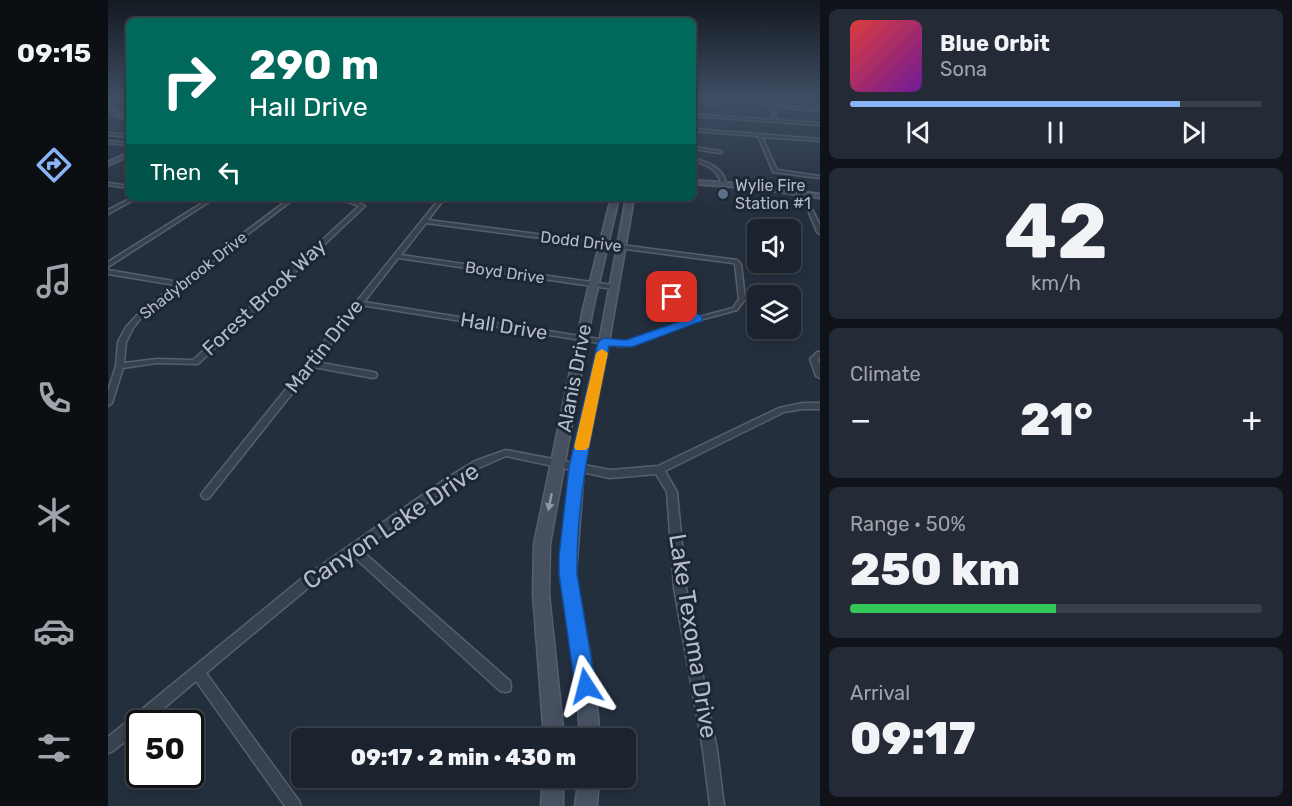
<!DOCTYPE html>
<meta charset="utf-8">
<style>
body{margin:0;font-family:Rubik,sans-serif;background:#242b36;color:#f1f3f6;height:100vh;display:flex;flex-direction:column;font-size:22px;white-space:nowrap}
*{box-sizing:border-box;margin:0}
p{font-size:20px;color:#a0a4aa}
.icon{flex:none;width:33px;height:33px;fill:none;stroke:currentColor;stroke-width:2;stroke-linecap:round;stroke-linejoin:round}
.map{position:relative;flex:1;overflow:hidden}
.drawer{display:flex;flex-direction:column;gap:9px;padding:9px;background:#0f1319;width:472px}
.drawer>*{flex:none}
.guide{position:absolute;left:18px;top:18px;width:570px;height:183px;border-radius:9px;box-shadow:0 3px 9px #0003,0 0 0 2px #39404a;background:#00695c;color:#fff;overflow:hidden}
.tools{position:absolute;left:639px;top:219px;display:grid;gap:12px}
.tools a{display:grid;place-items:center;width:54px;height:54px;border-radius:9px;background:#1b232e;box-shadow:0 3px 9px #0003,0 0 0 2px #39404a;font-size:30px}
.speed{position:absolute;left:18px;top:710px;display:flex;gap:12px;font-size:30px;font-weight:700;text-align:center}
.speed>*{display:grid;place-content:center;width:78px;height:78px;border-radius:50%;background:#1b232e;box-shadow:0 3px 9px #0003,0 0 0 2px #39404a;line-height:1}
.speed .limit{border:3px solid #111;border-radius:9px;background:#fff;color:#111}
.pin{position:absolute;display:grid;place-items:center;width:51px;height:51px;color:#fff;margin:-26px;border-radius:12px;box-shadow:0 3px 9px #0006}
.me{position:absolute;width:66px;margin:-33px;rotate:351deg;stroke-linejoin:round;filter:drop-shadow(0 0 4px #0008)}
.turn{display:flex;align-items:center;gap:21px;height:126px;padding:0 24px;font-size:27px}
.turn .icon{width:78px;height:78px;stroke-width:2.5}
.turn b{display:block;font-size:42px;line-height:51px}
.then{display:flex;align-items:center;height:57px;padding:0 24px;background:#0003;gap:12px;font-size:22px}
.big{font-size:45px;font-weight:800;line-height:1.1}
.drawer .card{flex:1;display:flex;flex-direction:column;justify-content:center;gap:9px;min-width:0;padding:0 21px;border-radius:9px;background:#242b36}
.drawer .dial{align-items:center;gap:0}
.dial b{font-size:78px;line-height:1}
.song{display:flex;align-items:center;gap:18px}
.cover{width:72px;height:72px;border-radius:9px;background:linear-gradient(135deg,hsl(0 70% 55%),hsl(280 70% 35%))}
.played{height:6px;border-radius:3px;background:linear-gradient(90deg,#8ab4f8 80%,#39404a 80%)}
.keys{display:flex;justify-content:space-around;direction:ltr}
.heat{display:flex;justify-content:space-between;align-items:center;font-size:33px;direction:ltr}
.charge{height:9px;border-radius:4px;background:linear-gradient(90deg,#34c759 50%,#39404a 0)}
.trip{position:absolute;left:183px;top:728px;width:345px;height:60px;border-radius:9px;background:#1b232e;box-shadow:0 3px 9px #0003,0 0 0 2px #39404a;font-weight:800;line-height:60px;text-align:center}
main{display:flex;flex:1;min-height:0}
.menu{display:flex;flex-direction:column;width:108px;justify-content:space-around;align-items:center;background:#0b0e12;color:#a0a4aa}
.menu .icon{width:42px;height:42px}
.menu .on{color:#8ab4f8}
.menu b{font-size:27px;color:#f1f3f6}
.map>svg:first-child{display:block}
</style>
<main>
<nav class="menu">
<b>09:15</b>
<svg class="icon on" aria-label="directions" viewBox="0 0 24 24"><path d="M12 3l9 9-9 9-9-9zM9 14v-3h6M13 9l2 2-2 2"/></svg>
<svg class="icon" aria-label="music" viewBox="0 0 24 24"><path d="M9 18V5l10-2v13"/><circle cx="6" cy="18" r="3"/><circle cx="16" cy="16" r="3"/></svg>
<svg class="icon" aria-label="phone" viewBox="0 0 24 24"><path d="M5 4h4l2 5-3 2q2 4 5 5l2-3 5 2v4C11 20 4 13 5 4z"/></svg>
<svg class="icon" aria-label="climate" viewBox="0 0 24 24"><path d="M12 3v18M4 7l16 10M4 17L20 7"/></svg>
<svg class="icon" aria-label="car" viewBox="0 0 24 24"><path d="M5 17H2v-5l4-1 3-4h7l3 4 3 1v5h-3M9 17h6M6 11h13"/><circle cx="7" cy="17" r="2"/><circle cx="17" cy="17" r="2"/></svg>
<svg class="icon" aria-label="filters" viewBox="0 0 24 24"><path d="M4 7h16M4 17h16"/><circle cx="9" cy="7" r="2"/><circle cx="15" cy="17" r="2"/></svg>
</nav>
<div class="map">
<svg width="712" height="806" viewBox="0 0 712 806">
<rect width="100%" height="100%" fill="#242f3e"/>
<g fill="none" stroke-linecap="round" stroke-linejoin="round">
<defs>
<g id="street">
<polygon points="607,97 611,97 610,104 585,102 585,100 607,102"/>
<polygon points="657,97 659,97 663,105 712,109 712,111 664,107 669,120 712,123 712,125 585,116 585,114 666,120"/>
<polygon points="585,129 712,139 712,141 654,137 669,170 712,176 712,178 665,172 650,136 585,131"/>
<polygon points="0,133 21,135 21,137 0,135"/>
<polygon points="0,141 21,143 21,145 0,143"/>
<polygon points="585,147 612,151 614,152 612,153 585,149"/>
<path d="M585,158C599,162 617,168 618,185H614C609,169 600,166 585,160Z"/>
<polygon points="0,183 21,186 21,188 0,185"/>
<polygon points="693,193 697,193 703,200 701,203 712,225 712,234 709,232 697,203 698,200 693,195"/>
<polygon points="23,198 29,198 0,214 0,210"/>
<polygon points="102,198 107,198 0,267 0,262"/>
<polygon points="182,198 187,198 36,314 25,328 18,342 16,363 49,359 85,360 251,206 230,198 237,198 257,206 90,364 49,363 15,368 4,403 0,406 0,391 8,366 10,342 18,327 32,312 67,285 0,274 0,270 71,282"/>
<path d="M332,198H337L320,220L629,260L633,264L637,299L629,310L592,320L519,346H510L253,305L208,362L265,372L268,373L269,375L268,377L265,378L205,367L101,498L98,499L95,498L93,495L95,492ZM318,223L625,263L627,264L631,299L625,308L591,317L566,296H562V298L585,318L518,342H510L256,302L290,258L505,289L508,287L505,285L293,255Z"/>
<polygon points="709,352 712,352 712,358 710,360 712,364 712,378 708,376 702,359"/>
<polygon points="695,403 712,403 712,409 695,409 676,412 557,471 569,492 578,588 609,750 616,806 602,806 595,750 566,588 559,492 548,474 502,478 398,456 373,467 345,484 253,550 402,681 403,686 402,691 397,692 392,691 245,556 200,588 98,673 191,801 193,806 177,806 88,681 38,723 32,723 32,729 5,751 0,753 0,737 192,580 339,478 367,461 398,450 502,470 550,466 671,408"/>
</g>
<g id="secondary">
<path d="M0,102L12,115L21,117V121C11,118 0,114 0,102Z"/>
<polygon points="21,152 21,156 0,166 0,162"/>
<polygon points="585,180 651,185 712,194 712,198 651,189 585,184"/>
<polygon points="503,198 511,198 485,309 442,544 441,594 456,738 436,738 425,594 426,544 475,309"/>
<polygon points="518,198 526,198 501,342 476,467 468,574 487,686 492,738 472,738 469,686 452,574 462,467 491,342"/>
<polygon points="435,777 455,777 455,806 433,806"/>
<polygon points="471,777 491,777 489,806 467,806"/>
</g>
</defs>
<use href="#street" stroke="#565f6c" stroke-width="3"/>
<use href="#secondary" stroke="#565f6c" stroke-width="3"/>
<use href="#street" fill="#38414e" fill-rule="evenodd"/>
<use href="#secondary" fill="#465061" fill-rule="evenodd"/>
</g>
<defs><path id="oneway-solid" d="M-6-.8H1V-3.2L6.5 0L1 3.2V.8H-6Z" transform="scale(1.5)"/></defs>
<use fill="#8e96a5" href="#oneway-solid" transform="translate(442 502) rotate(101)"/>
<linearGradient id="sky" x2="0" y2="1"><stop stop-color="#141a22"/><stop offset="0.46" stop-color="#3f4d63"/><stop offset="1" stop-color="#3f4d63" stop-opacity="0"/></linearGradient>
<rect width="712" height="210" fill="url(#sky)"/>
<path fill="#1a73e8" stroke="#114b97" stroke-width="1.5" d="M564,294L594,317V321L524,347L501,346C486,422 468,496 469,574L488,686L485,694L478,697L470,694L467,686L451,574V556L461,467L490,342L496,338L518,340L582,318L560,300V295Z"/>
<polygon fill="#f59e0b" points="494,349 500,353 481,447 478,450 468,450 466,447 488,353"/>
<circle fill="#5c6f8a" stroke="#1d2633" stroke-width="2" cx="615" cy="194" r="6"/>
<g text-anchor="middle" stroke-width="6" stroke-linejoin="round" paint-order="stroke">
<g font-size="16" fill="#b4bcc9" stroke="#1d2633" text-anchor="start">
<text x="627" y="191">Wylie Fire<tspan x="627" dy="18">Station #1</tspan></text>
</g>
<g font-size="16" fill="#b4bcc9" stroke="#1d2633">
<text transform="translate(473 241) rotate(7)" y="6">Dodd Drive</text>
<text transform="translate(397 272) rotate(8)" y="6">Boyd Drive</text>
<text transform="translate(85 275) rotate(-38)" y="6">Shadybrook Drive</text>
</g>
<g font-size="20" fill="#b4bcc9" stroke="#1d2633">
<text transform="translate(156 297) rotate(-43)" y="7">Forest Brook Way</text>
<text transform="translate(396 326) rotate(9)" y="7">Hall Drive</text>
<text transform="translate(216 346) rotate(-52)" y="7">Martin Drive</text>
<text transform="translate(466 378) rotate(-79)" y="7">Alanis Drive</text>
</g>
<g font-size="24" fill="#b4bcc9" stroke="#1d2633">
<text transform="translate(283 526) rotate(-34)" y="8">Canyon Lake Drive</text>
<text transform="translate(585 636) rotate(81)" y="8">Lake Texoma Drive</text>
</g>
</g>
</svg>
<div class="tools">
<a><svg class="icon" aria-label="sound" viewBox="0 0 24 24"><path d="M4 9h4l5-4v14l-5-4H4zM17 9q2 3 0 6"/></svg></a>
<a><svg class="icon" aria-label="layers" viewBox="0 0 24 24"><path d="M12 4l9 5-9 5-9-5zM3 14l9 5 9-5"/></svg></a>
</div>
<div class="speed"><div class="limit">50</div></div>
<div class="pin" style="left:564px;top:297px;background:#d93025"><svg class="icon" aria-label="arrive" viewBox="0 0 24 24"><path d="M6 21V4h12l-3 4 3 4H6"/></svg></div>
<svg class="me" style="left:478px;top:686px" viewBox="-20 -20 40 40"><path d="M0-17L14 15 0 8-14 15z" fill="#1a73e8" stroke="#fff" stroke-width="4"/></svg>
<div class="trip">09:17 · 2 min · 430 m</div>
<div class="guide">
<div class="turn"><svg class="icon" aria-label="right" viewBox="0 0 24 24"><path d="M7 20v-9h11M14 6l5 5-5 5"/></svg><div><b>290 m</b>Hall Drive</div></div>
<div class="then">Then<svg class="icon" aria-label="left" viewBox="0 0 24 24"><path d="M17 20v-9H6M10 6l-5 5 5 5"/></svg></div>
</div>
</div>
<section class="drawer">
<div class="card">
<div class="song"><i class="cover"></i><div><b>Blue Orbit</b><p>Sona</p></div></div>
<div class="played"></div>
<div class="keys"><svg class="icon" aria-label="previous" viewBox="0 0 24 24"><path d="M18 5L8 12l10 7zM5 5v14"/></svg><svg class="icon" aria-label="pause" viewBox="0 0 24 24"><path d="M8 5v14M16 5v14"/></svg><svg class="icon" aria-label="next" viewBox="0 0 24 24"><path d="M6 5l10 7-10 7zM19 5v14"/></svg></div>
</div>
<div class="card dial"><b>42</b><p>km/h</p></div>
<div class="card"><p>Climate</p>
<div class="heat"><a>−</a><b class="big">21°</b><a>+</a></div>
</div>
<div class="card"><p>Range · 50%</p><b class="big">250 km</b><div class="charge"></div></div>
<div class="card"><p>Arrival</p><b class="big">09:17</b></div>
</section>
</main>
